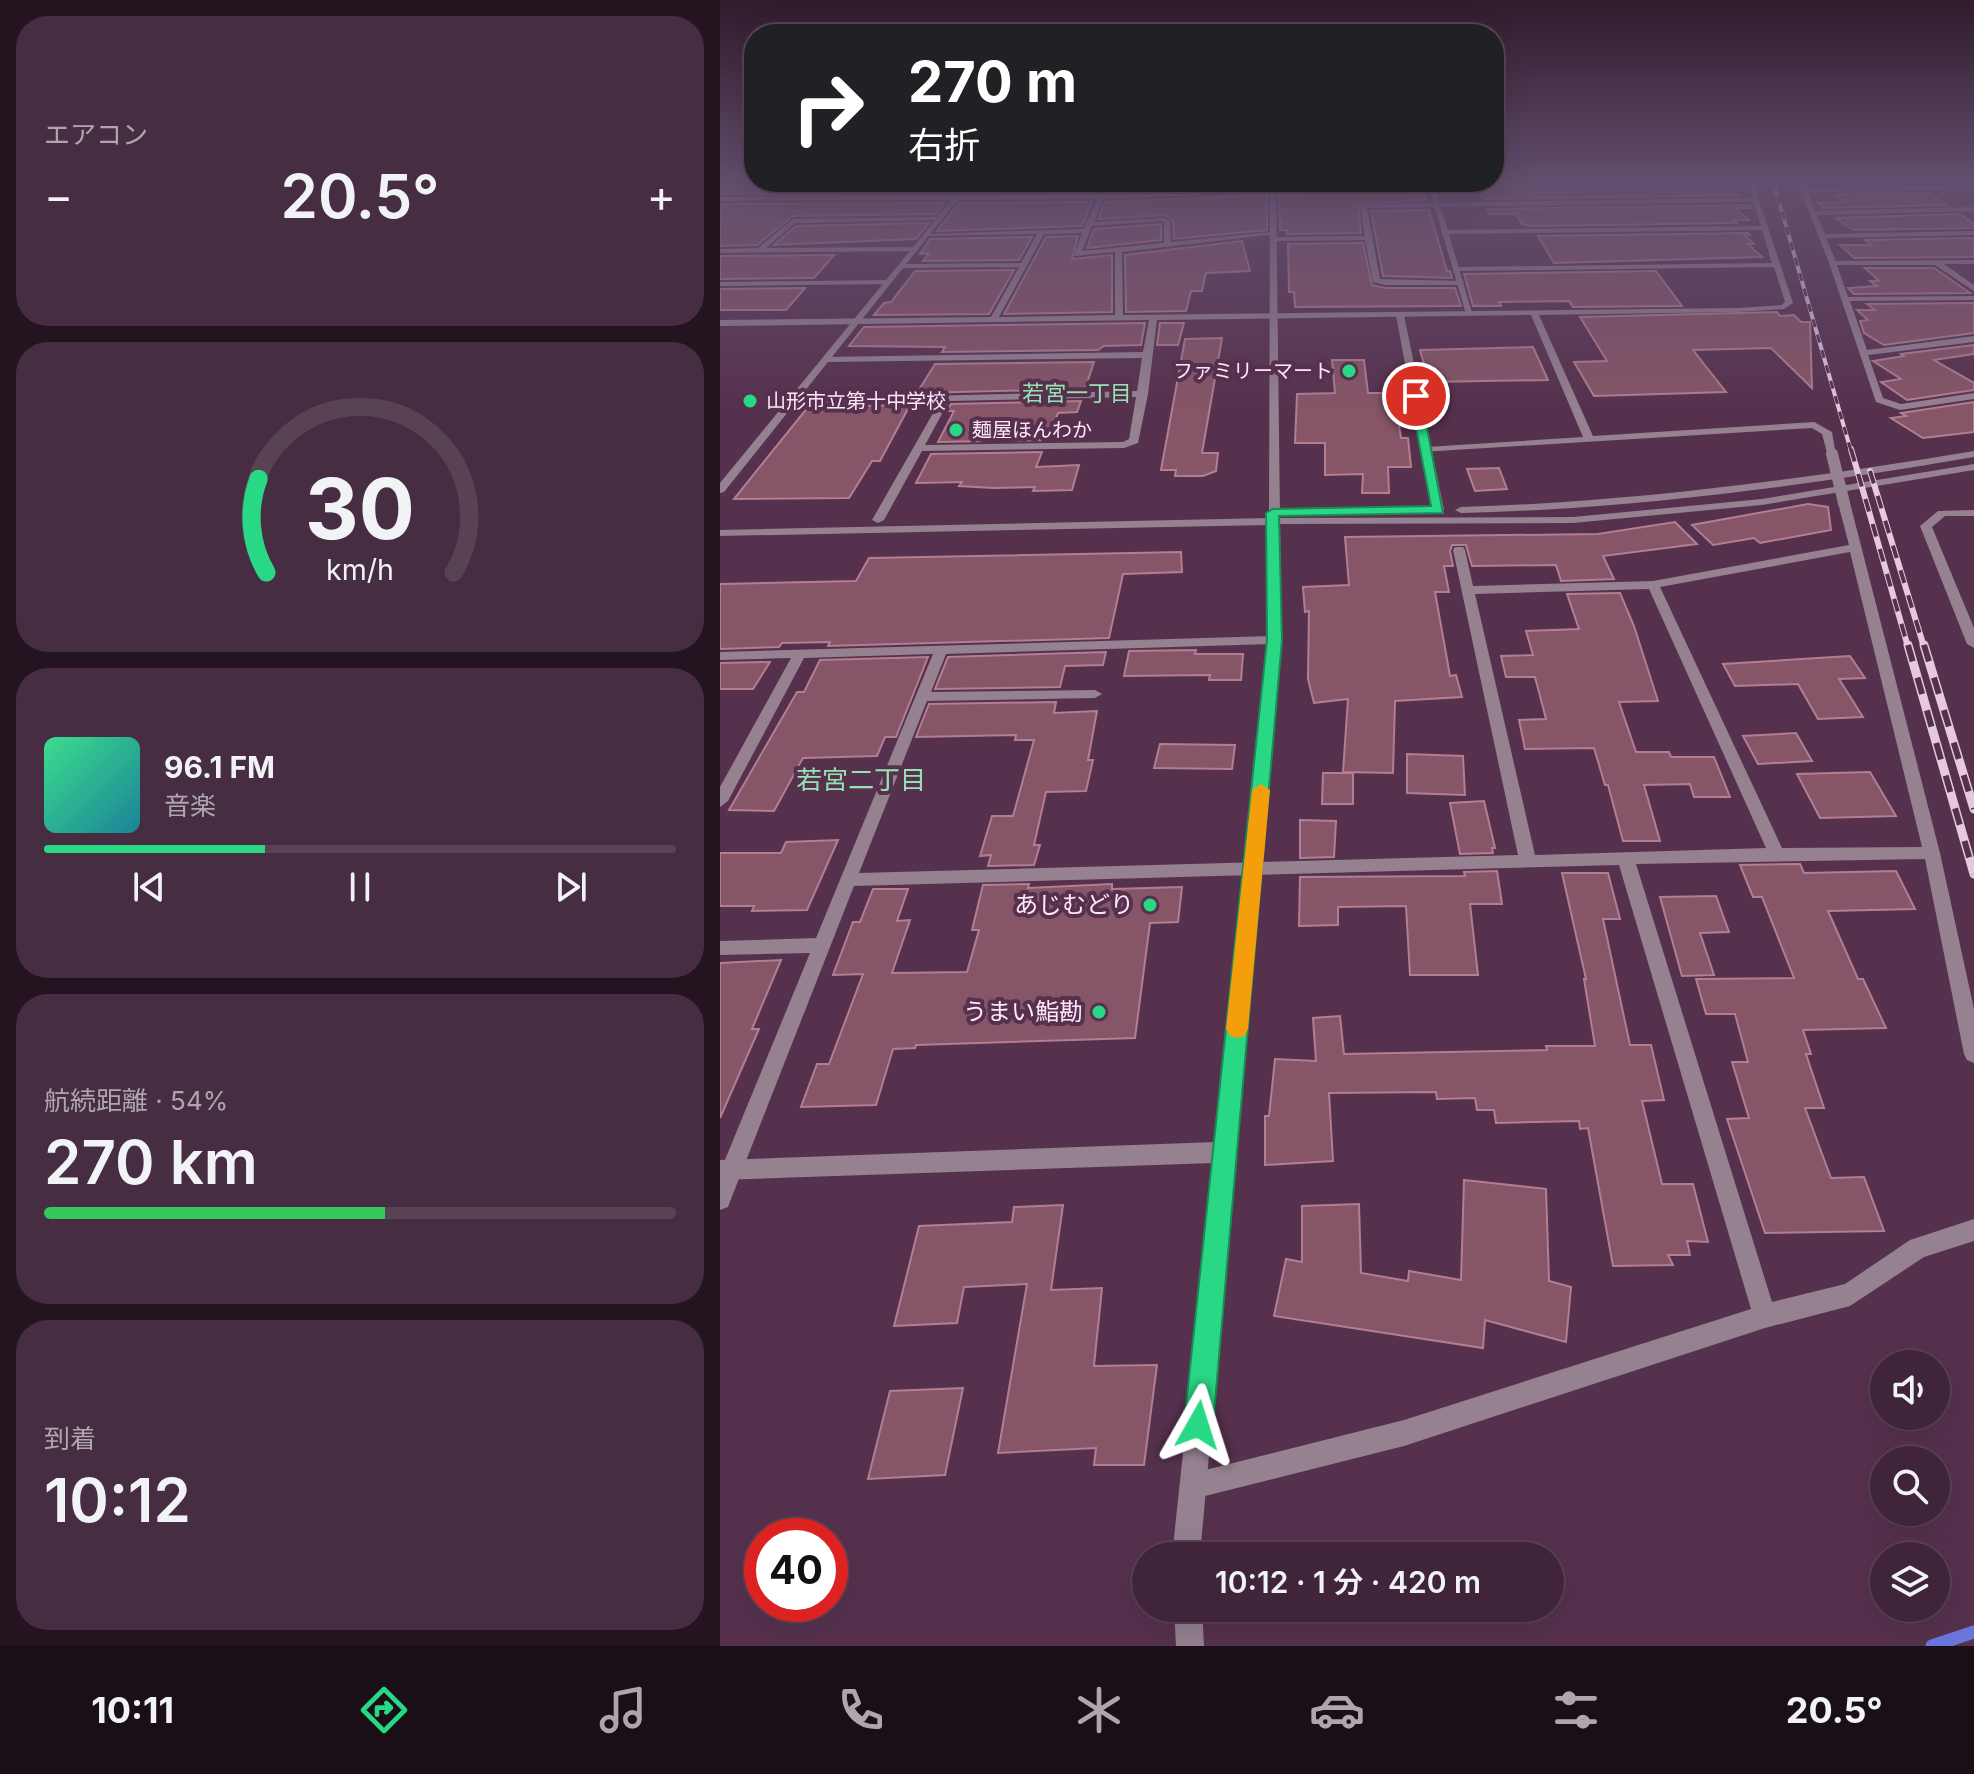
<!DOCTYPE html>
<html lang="ja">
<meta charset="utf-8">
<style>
body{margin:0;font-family:Inter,"Noto Sans JP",sans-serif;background:#472d42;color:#f1f3f6;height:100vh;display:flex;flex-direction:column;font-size:30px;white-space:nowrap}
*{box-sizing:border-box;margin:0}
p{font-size:26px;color:#aea5af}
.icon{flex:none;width:44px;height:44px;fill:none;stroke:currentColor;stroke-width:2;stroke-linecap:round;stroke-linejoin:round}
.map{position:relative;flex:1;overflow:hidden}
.side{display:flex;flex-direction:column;gap:16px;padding:16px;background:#231420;width:720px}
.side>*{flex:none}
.guide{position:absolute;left:24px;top:24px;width:760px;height:168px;border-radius:32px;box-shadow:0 8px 32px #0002,0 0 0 2px #594254;background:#202124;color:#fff;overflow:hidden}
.fabs{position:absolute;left:1150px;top:1350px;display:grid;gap:16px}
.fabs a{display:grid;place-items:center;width:80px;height:80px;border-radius:50%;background:#40253a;box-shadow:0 8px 32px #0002,0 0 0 2px #594254;font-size:40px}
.speed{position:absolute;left:24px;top:1518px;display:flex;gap:16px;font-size:40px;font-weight:700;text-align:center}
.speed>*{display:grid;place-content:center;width:104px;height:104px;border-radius:50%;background:#40253a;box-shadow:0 8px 32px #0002,0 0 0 2px #594254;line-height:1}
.speed .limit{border:12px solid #d22;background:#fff;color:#111}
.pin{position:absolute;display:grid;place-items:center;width:68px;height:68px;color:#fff;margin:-34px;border:4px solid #fff;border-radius:50%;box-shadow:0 2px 8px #0007}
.me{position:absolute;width:88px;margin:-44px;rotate:6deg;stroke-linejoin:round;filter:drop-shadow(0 0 6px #0008)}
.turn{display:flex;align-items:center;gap:28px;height:168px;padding:0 32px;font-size:36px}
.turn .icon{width:104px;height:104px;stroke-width:2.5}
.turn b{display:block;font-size:56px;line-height:68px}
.big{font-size:60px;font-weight:600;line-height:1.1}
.side .widget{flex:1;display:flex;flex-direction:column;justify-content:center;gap:12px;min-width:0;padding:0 28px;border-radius:32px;background:#472d42}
.side .dial{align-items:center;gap:0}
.dial svg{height:208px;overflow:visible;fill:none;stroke:#594254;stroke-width:7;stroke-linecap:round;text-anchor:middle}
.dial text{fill:#f1f3f6;stroke:none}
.song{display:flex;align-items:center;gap:24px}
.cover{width:96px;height:96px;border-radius:12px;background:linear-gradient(135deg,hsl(150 70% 55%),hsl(190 70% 35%))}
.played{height:8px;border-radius:4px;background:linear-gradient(90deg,#28d885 35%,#594254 35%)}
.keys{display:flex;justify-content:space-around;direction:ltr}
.heat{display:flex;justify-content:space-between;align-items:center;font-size:44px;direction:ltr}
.charge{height:12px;border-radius:6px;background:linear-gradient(90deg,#34c759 54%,#594254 0)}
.trip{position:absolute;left:412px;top:1542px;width:432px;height:80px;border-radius:40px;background:#40253a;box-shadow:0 8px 32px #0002,0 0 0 2px #594254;font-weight:600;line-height:80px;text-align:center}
.menu{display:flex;height:128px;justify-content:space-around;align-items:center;background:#1a0f17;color:#aea5af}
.menu .icon{width:56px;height:56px}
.menu .active{color:#28d885}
.menu b{font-size:36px;color:#f1f3f6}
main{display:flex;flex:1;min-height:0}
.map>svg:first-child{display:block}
</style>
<main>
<section class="side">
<div class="widget"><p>エアコン</p>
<div class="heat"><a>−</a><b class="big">20.5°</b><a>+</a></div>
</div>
<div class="widget dial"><svg viewBox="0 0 100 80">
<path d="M14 69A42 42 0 1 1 86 69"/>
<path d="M14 69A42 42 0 0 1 11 33" stroke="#28d885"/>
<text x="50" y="56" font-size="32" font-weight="700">30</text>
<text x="50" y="72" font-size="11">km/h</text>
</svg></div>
<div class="widget">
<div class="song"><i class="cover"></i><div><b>96.1 FM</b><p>音楽</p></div></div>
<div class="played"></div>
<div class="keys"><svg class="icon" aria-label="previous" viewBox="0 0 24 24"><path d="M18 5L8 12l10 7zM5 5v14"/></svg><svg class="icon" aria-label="pause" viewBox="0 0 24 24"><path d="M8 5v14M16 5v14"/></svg><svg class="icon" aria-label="next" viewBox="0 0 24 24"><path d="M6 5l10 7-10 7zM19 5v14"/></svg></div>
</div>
<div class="widget"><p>航続距離 · 54%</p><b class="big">270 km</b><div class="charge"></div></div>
<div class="widget"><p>到着</p><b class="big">10:12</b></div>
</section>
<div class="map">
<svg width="1254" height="1646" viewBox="0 0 1254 1646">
<rect width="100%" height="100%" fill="#56314e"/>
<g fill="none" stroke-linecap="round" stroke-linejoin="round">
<polyline stroke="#6a76da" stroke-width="13" points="1212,1646 1254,1632"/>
</g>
<g fill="#865567" stroke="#b37e91" stroke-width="2">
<polygon points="43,182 195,182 298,186 303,182 385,183 378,192 0,194 0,186 38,185"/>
<polygon points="399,182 453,182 451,185 547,182 547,186 392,192"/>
<polygon points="912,182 1005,182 1019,195 763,199 757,185 839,183 843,190 916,189"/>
<polygon points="702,188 706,200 638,204 641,233 567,234 567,230 560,230 559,194"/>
<polygon points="1208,193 1226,205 1104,208 1098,203 1125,202 1114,195"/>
<polygon points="547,195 547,230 454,239 453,221 445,215 378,219 385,202"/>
<polygon points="372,202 362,226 217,231 239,203"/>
<polygon points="225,203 216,214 73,216 37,245 0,246 0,204"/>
<polygon points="1029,205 1032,208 1015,208 1029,220 1014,220 1017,223 813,226 802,224 796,214 769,214 767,209"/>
<polygon points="709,210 727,271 730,271 732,278 663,276 651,211"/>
<polygon points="1240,214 1254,224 1254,228 1133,230 1116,218"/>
<polygon points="209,223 196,239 54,245 76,226"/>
<polygon points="441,224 441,240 367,248 374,229"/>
<polygon points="1028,233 1030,235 1024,235 1034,244 1028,244 1042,257 834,263 818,236"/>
<polygon points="358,236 352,259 392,255 392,312 284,314 326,237"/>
<polygon points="312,237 299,260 203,261 209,253 200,254 210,239"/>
<polygon points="1254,238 1254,257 1134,258 1120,245 1151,245 1145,240"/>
<polygon points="522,241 530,271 486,273 482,291 471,291 466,311 406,312 405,255"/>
<polygon points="643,243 652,285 665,288 735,288 741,306 575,307 574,292 569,292 568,244"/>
<polygon points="114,255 94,278 0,279 0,256"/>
<polygon points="1145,268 1214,268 1250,293 1134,294 1128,288 1157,286 1150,281 1159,281"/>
<polygon points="294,270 269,314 154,315 164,303 171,302 195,271"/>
<polygon points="936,271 962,306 853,307 849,301 779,302 781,306 753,306 744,274"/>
<polygon points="85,288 66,310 0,310 0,289"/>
<polygon points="1254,303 1254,333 1164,345 1144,333 1140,321 1148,320 1137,310 1155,310 1147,304"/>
<polygon points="1057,312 1060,316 1074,315 1081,322 1090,322 1092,388 1051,348 973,350 1006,392 874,396 854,362 887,361 860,317"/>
<polygon points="425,323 421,345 384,346 378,350 222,352 225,347 129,346 144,327"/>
<polygon points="440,323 464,323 458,345 437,345"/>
<polygon points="502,338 482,453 498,453 496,471 483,476 455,476 456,470 441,470 465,339"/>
<polygon points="1254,345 1254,354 1214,360 1254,383 1254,390 1187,400 1161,382 1181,379 1153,361 1184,356 1181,354"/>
<polygon points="813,347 828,380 709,382 700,350"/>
<polygon points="612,360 644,360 648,393 674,393 681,438 688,438 691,467 668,467 669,493 642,493 643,474 605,475 605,443 575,443 577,394 615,393"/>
<polygon points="374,362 365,389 197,393 215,364"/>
<polygon points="361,401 357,412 338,413 327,440 218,442 234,411 227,411 231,404"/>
<polygon points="1254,402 1254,432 1203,438 1171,418 1186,416 1181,413"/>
<polygon points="190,405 160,461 152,461 129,498 14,499 88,407"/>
<polygon points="322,452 316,467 359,465 352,490 313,491 315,487 274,488 239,486 242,482 196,483 211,454"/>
<polygon points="779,468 787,489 755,491 747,469"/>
<polygon points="1088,504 1108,507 1111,530 1040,543 1034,538 993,545 972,525"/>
<polygon points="955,522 977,544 883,556 894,579 841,581 836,565 752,566 746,545 732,545 730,551 733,566 724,566 729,592 715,592 730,676 736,675 742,697 675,701 673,773 623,772 628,699 594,703 588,679 589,611 585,612 583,587 629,585 625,537 878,534"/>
<polygon points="461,552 462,572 403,574 389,638 108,646 110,642 62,643 59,647 0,649 0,584 136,581 149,558"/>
<polygon points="900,593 914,626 938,701 899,702 916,752 949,752 951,757 994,757 1010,797 974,797 970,784 924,785 940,841 903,841 888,785 885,785 874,748 805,749 799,720 826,719 815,677 786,677 781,656 813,655 806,631 859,629 847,594"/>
<polygon points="476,650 475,654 523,654 521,680 489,680 490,675 404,676 409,651"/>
<polygon points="386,652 383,665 345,666 340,687 215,689 228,657"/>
<polygon points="1130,656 1145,678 1119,679 1143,717 1098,719 1078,684 1015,686 1003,664"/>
<polygon points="208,657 176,737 165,737 157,756 83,758 54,811 9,810 77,692 84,692 100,660"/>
<polygon points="50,662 33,689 0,689 0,663"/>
<polygon points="336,702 334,713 377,711 368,760 373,760 366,791 326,792 314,845 320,845 314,865 268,866 271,855 260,856 272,816 293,816 314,740 295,740 296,735 196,737 209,704"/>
<polygon points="1076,733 1092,761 1038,764 1023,736"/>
<polygon points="440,744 515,745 512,769 434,768"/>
<polygon points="687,754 743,756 745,795 687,793"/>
<polygon points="1150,772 1176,816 1100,818 1077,774"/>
<polygon points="603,773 633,773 633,804 602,804"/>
<polygon points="764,801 775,848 772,848 773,853 740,854 730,803"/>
<polygon points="580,820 616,821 614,857 580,858"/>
<polygon points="118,840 87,910 32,911 34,906 0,906 0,853 61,853 66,842"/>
<polygon points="1080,864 1084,873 1176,871 1195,909 1108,911 1138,979 1143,979 1166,1028 1083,1030 1091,1054 1086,1054 1104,1108 1085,1108 1111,1178 1144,1177 1164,1231 1045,1233 1007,1119 1029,1118 1012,1062 1028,1062 1015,1014 986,1014 976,979 1074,978 1042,897 1033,897 1020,865"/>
<polygon points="777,871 782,904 750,904 758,975 690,975 686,906 618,907 618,925 579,926 580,877 745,876 744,872"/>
<polygon points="842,873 888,873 900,919 883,919 910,1045 931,1045 944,1100 922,1101 942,1184 973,1184 988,1242 967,1241 970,1255 948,1255 953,1265 893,1266 868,1128 860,1129 859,1121 776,1123 774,1110 757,1110 755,1098 717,1099 716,1092 609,1093 613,1161 545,1165 545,1116 549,1116 555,1059 596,1061 593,1018 620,1016 624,1054 827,1050 826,1046 875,1046 864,979 866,979"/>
<polygon points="309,884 308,888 392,884 392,889 462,887 458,922 430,923 415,1038 196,1045 195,1048 173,1049 156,1105 81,1107 97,1064 109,1064 143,974 113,975 133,922 140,922 153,889 188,889 177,921 190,920 172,973 247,972 259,930 252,930 263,885"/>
<polygon points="996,896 1009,932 980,933 994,975 962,976 940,897"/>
<polygon points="61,960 32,1029 39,1029 0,1118 0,963"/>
<polygon points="744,1180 826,1189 829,1281 851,1287 846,1342 765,1320 763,1348 554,1316 566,1259 582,1262 582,1206 639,1204 641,1273 688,1281 689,1271 741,1280"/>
<polygon points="343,1205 331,1290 382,1288 374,1366 437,1365 424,1465 374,1465 376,1448 278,1453 307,1284 244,1287 237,1323 174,1326 199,1226 292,1222 294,1207"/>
<polygon points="243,1388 225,1475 148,1479 170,1391"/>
</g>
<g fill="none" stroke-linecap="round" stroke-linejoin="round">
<g fill="#958190" fill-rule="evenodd">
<polygon points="825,181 774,184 771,182 774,181"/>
<path d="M1031,181H1037L1039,200L1073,303L1064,309L1018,312L819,315L873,436L1094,422L1112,432L1116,456H1108L1102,434L1092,428L702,452V448L706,447L863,437L811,315L437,320L428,394L418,443L404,448L202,451L164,520L158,523L152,520L220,401L74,404L71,403V399L417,391L422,358L107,362L104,361V357L423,352L429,320L0,326V320L271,317L299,267L184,268L180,266L184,264L301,263L317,234L210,236L207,234L364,229L377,199L0,201V197L379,195L390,182H396L386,195L767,182L383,199L374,222L444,218L450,221L451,242L553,232L556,234L402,252L403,315L1018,308L1062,305L1065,302L1054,267L737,271L733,269L737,267L1052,263L1042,230L725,234L722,232L725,230L1041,226L1033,202L647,208L660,279L744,281L741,285H665L653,282L645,240L553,241L549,239L553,237L645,236L640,206L643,204L1033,198ZM441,221L444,222V243L362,251L372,226ZM362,233L354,256L395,252V315L279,317L324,234ZM416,397L409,439L403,442L205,445L229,401Z"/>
<polygon points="1077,181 1083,181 1086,188 1254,185 1254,189 1088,192 1095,211 1254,207 1254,211 1097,215 1105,234 1254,231 1254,235 1106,238 1116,261 1254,260 1254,264 1224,264 1254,285 1254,291 1215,265 1117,265 1128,297 1254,296 1254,300 1130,301 1147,350 1254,336 1254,342 1148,355 1163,398 1181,404 1254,393 1254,399 1180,410 1156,402 1109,263"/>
<polygon points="220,217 222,220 75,223 46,248 199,247 196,251 0,253 0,249 38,248 73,219"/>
<polygon points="172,280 169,284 0,286 0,282"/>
<path d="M1124,500L1130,503L1220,853L1254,1009V1063L1247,1060L1244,1054L1205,859L916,864L1052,1302L1125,1284L1190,1240L1254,1219V1241L1204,1257L1130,1306L1045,1328L684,1446L473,1499L464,1495L460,1486L464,1477L473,1473L684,1420L1031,1309L899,865L134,886L11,1199L8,1207L0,1210V1172L90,953L0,955V941L96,938L213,654L84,658L8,801L0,807V787L71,658L0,660V652L555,636L562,640L555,644L226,654L211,692L375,690L382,694L375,698L207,701L139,873L798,855L733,550L735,547H743L745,550L753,586L933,581L1129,545L1118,503ZM1130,552L1202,847L1062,848L940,587ZM929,589L1046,848L815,855L755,594Z"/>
<polygon points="1254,510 1254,516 1225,516 1212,527 1254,628 1254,648 1247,644 1200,526 1218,511"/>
</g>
<g fill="#958190" fill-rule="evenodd">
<polygon points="711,182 714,184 753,316 746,314 708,184"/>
<polygon points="234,197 239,198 4,492 0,493 0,483"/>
<polygon points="680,313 684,315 724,510 718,513 712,510 676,315"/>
</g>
<g fill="#958190" fill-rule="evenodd">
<polygon points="550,182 556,182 560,518 853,517 1042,499 1254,464 1254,470 1042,505 853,523 560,524 562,640 480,1556 452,1556 494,1163 0,1180 0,1160 496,1142 548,640 549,525 0,536 0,530 549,518"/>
<path d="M1254,451V457C1084,486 914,509 741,513L735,510L741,507C914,502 1084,479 1254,451Z"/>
<polygon points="454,1608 482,1608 484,1646 456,1646"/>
</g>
<defs>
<polyline id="rail-far2" points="1053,181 1131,451"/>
<g id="rail-far1">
<polyline points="1131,449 1188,647"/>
<polyline points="1150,471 1204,647"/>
</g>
<g id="rail">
<polyline points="1188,645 1254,874"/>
<polyline points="1204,645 1254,809"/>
</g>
</defs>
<use href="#rail-far2" stroke="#e5cade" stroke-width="4"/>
<use href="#rail-far1" stroke="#e5cade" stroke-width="6"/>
<use href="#rail" stroke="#e5cade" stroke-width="9"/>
<use href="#rail-far2" stroke="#56314e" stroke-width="3" stroke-dasharray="8" stroke-linecap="butt"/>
<use href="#rail-far1" stroke="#56314e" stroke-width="4" stroke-dasharray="13" stroke-linecap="butt"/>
<use href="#rail" stroke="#56314e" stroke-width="6" stroke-dasharray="17" stroke-linecap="butt"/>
<polyline stroke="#958190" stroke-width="12" points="1112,454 1124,503"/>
</g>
<linearGradient id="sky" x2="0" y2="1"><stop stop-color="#2f1b2b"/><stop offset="0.44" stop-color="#624e6e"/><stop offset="1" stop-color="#624e6e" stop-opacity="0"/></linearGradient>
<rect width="1254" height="412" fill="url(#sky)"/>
<polygon fill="#28d885" stroke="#1a8c56" stroke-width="2" points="696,393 701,396 723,513 559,516 562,640 493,1425 489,1435 478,1439 468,1435 464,1425 547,640 546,513 553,509 711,506 690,396"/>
<polygon fill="#f59e0b" points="541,784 550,790 528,1029 525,1036 517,1038 510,1036 506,1029 532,790"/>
<g fill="#28d885" stroke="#56314e" stroke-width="3">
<circle cx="629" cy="371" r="8"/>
<circle cx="30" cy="401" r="8"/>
<circle cx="236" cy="430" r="8"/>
<circle cx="430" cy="905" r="8"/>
<circle cx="379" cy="1012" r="8"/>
</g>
<g text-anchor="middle" stroke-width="8" stroke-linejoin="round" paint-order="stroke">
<g font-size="20" fill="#ffe6f8" stroke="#56314e" text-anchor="start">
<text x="613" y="378" text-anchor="end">ファミリーマート</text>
<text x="46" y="408">山形市立第十中学校</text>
<text x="252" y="437">麺屋ほんわか</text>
</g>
<g font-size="22" fill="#97e2b3" stroke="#56314e">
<text x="357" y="401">若宮一丁目</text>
</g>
<g font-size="24" fill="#ffe6f8" stroke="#56314e" text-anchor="end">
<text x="414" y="913">あじむどり</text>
<text x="363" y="1020">うまい鮨勘</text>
</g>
<g font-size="26" fill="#97e2b3" stroke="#56314e">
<text x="141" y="789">若宮二丁目</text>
</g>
</g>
</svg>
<div class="fabs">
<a><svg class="icon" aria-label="sound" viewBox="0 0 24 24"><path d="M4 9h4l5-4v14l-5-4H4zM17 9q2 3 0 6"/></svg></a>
<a><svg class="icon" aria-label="search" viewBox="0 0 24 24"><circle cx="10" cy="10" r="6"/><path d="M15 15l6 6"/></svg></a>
<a><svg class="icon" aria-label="layers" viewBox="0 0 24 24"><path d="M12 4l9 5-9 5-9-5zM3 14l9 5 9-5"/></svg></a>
</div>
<div class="speed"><div class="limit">40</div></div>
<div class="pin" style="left:696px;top:396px;background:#d93025"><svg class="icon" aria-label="arrive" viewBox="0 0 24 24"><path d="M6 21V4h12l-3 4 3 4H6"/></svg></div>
<svg class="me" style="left:478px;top:1425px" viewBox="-20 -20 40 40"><path d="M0-17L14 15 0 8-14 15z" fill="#28d885" stroke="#fff" stroke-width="4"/></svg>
<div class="trip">10:12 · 1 分 · 420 m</div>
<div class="guide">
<div class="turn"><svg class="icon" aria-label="right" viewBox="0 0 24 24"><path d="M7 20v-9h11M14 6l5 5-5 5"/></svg><div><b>270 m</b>右折</div></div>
</div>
</div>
</main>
<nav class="menu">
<b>10:11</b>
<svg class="icon active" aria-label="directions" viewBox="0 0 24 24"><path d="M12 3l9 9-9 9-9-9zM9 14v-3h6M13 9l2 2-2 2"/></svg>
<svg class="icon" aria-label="music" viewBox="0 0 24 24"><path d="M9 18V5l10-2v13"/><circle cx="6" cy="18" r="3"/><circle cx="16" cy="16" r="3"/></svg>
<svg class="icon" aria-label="phone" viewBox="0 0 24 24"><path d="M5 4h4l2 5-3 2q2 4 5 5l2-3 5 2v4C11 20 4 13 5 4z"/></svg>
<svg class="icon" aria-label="climate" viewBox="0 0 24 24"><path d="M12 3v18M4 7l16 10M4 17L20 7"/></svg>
<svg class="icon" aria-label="car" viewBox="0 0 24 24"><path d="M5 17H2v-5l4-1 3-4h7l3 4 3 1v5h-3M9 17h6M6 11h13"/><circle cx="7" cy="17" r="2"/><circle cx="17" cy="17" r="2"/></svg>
<svg class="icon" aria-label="filters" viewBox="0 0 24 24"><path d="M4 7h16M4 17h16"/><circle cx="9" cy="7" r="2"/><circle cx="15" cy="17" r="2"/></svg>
<b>20.5°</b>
</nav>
